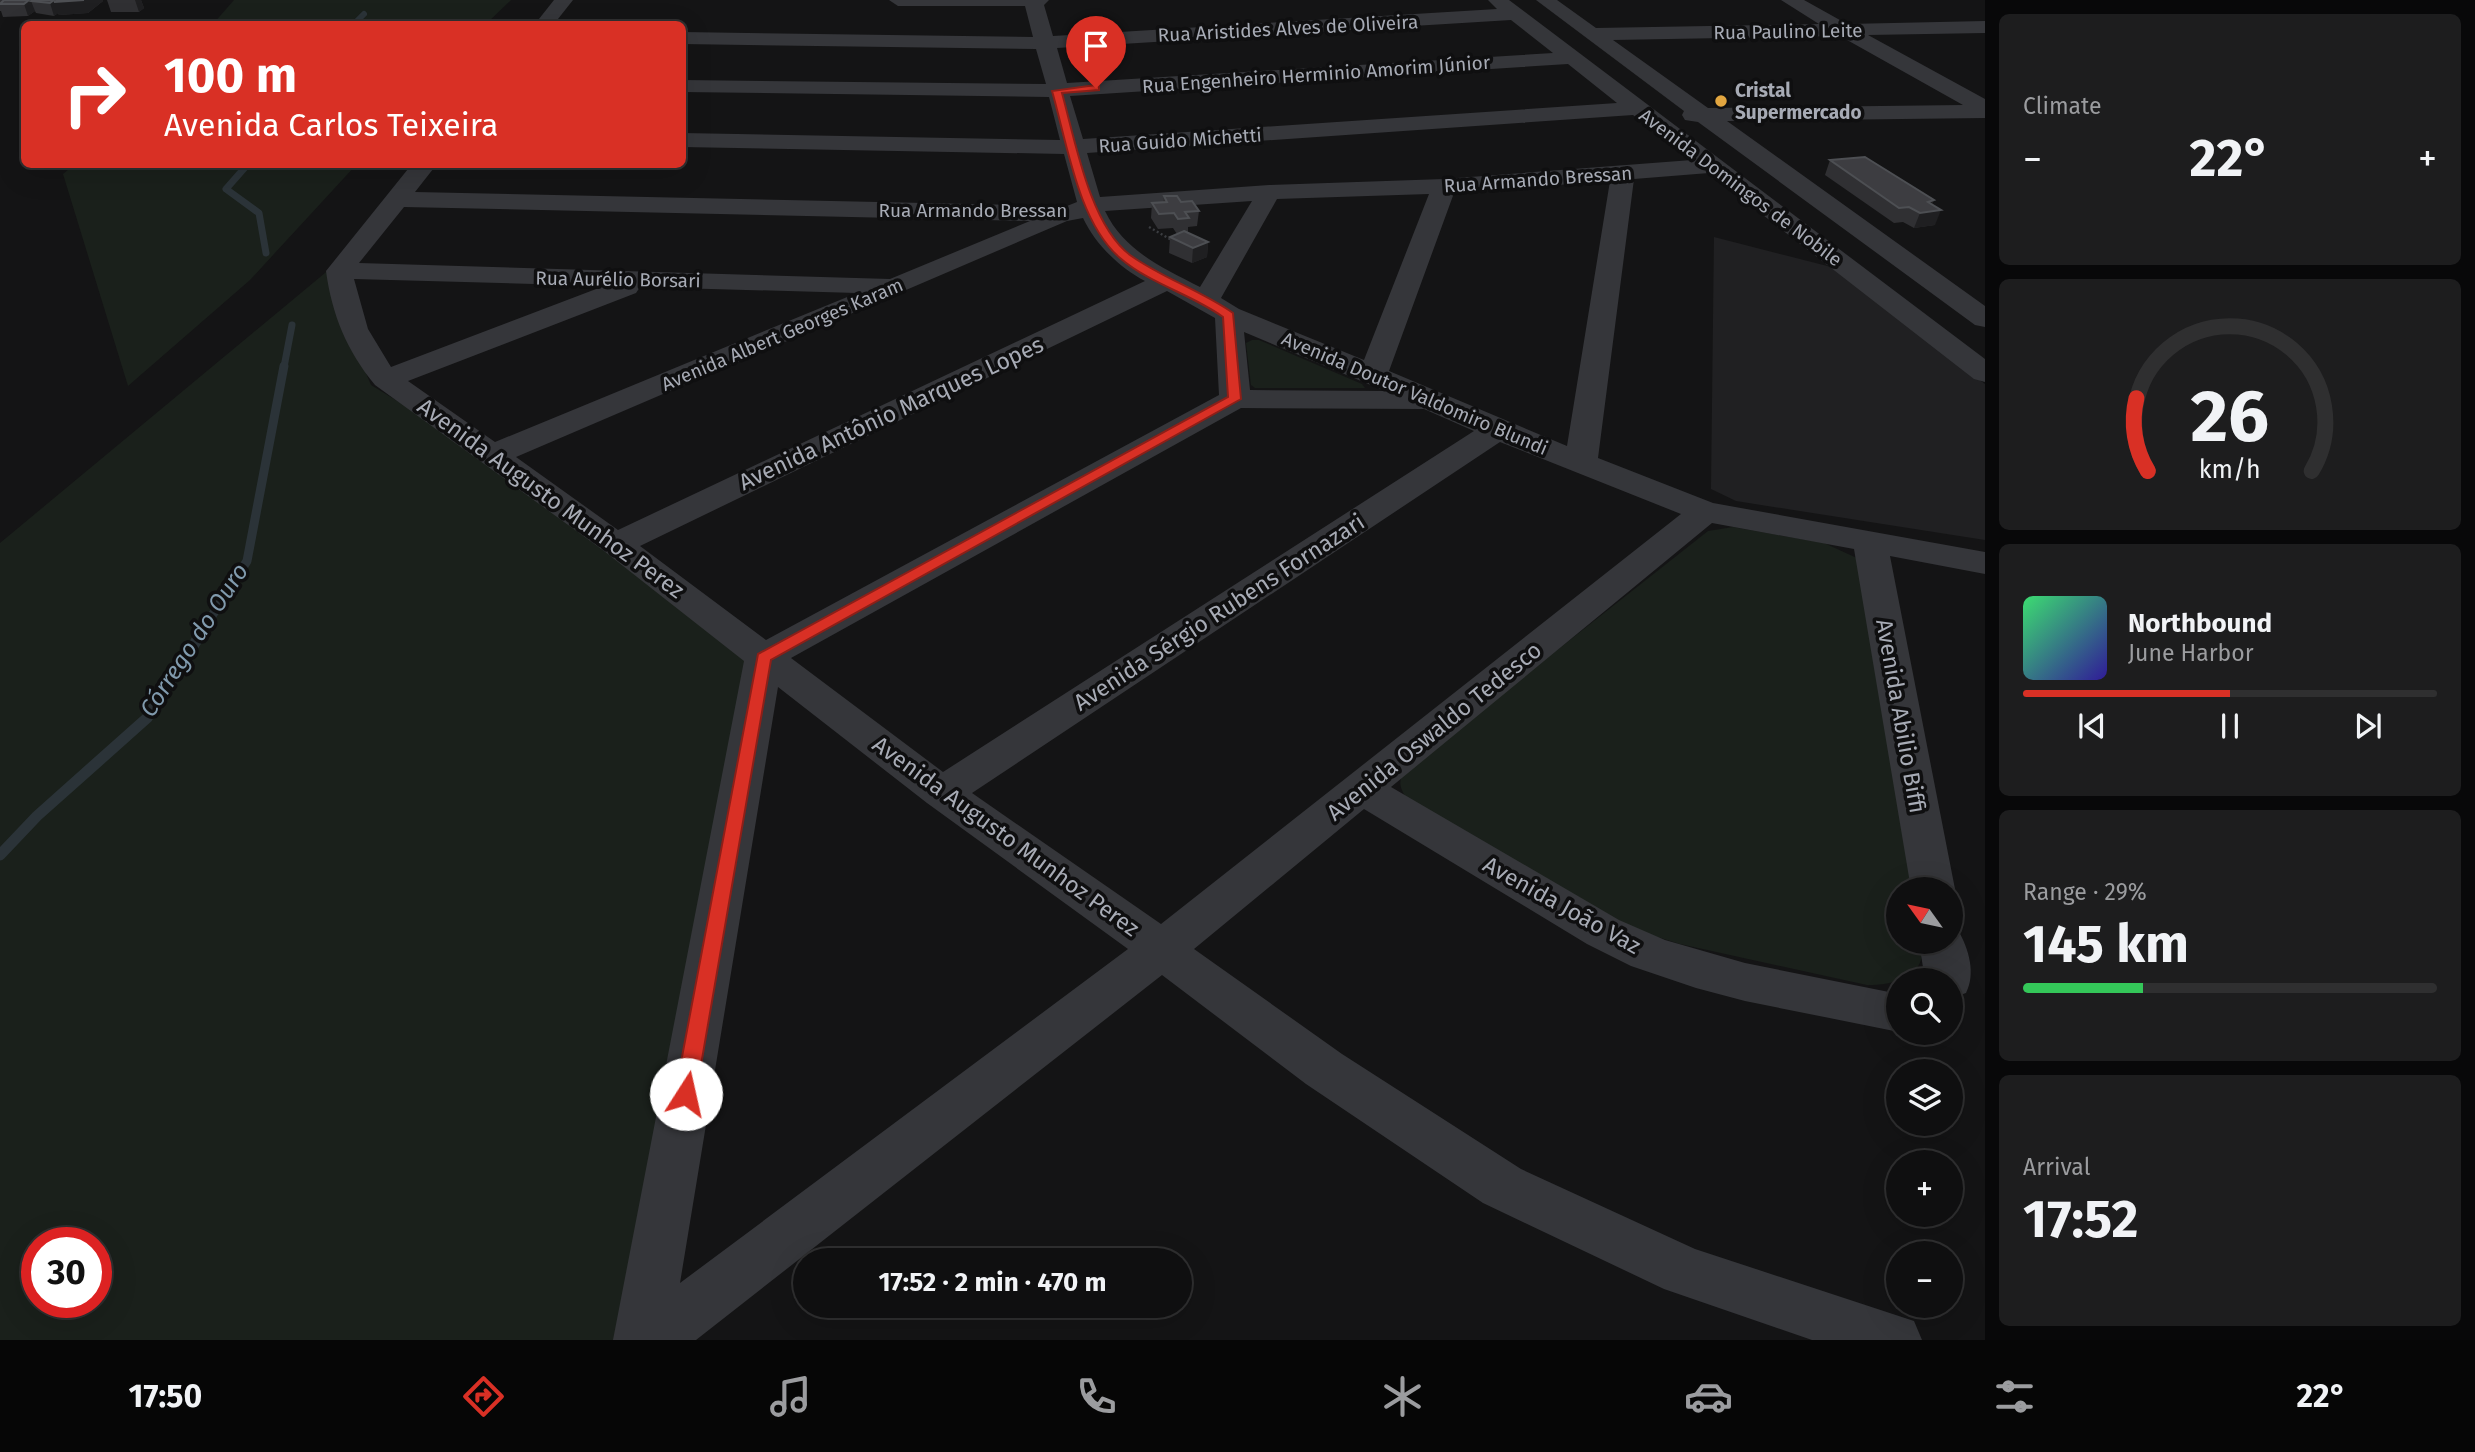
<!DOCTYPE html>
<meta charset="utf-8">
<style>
body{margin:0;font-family:"Fira Sans",sans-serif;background:#1d1d1e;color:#f1f3f6;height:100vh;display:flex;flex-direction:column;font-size:26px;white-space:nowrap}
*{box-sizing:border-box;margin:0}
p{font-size:23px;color:#9b9c9f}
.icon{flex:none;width:38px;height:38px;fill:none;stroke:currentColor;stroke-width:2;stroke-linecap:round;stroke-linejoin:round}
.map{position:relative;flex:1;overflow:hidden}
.side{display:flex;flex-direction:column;gap:14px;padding:14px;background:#080809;width:490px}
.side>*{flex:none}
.top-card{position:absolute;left:21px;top:21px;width:665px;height:147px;border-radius:10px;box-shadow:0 7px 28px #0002,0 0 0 2px #2f2f30;background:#d93025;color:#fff;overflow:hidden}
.needle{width:46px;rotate:303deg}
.buttons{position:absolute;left:1886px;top:877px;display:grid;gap:14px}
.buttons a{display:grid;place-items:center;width:77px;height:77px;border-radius:50%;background:#0f0f10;box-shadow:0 7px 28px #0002,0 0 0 2px #2f2f30;font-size:35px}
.speed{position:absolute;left:21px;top:1227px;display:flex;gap:14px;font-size:35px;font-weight:700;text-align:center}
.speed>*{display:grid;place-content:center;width:91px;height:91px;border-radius:50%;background:#0f0f10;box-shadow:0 7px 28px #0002,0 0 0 2px #2f2f30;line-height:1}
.speed .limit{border:10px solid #d22;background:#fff;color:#111}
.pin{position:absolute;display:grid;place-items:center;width:60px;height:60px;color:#fff;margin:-72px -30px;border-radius:50% 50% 50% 0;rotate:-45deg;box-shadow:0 0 7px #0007}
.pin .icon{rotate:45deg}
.me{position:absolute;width:77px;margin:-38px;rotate:10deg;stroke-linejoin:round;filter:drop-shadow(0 0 5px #0008)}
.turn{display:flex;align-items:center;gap:24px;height:147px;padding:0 28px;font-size:32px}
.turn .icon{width:91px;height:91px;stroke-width:2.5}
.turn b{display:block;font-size:49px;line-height:60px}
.big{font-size:52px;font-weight:700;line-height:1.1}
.side .card{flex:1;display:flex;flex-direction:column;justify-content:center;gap:10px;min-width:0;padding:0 24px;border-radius:10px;background:#1d1d1e}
.side .dial{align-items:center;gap:0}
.dial svg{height:182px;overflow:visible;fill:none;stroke:#2f2f30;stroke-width:7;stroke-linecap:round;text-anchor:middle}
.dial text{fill:#f1f3f6;stroke:none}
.song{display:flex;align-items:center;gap:21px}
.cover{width:84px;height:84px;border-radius:10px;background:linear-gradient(135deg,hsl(140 70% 55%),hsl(250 70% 35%))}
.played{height:7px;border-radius:4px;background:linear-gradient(90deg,#d93025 50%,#2f2f30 50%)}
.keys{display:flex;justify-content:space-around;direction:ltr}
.heat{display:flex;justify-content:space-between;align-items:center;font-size:38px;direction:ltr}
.charge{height:10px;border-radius:5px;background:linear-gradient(90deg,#34c759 29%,#2f2f30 0)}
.trip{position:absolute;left:793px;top:1248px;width:399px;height:70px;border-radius:35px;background:#0f0f10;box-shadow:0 7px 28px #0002,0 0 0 2px #2f2f30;font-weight:700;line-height:70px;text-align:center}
.tab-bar{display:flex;height:112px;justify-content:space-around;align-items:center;background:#060606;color:#9b9c9f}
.tab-bar .icon{width:49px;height:49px}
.tab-bar .current{color:#d93025}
.tab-bar b{font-size:32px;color:#f1f3f6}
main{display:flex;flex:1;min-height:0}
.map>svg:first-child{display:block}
</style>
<main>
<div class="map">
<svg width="1985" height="1340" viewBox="0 0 1985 1340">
<rect width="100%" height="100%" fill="#141415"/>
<polygon fill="#202022" points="1714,237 1835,268 1985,384 1985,540 1736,501 1711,489"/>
<g fill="#1a201b" fill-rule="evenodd">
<polygon points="234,0 511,0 486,24 213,24"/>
<polygon points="74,165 74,164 356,165 250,280 128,386 63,174"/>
<path d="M343,258L329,286L371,385L491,458L760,658L617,1340H0V543ZM37,1242H96V1302H37Z"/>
<polygon points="1252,340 1259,340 1362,384 1365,388 1255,388 1251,385 1246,343"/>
<path d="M1733,527L1824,543L1859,559L1914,889H1899V942H1922C1927,977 1896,985 1867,985L1680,944L1635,930L1405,796C1399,786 1399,781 1404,771L1708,531Z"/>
</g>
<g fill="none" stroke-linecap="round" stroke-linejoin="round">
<polyline stroke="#2b3338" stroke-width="6" points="354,24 364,14"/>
<g stroke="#2b3338" stroke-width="7">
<polyline points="248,164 226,189 259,213 266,253"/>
<polyline points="284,367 292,325"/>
</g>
<polyline stroke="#2b3338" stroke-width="9" points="208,622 247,561 284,366"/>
<polyline stroke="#2b3338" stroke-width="11" points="0,855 37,816 147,718 209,621"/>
<polyline stroke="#3b3d41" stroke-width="2.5" stroke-dasharray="2 2.5" stroke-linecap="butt" points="1149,227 1175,242"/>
<g fill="#35363a" fill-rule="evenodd">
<polygon points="554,0 573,0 554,24 535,24"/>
<path d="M889,0H1049L1044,5L1053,36L1497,9L1488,0H1509L1985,359V382L1974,379L1709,173L1634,179L1598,458L1713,503L1985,552V574L1890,556L1955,889L1951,896V889H1911L1854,549L1712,523L1391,787L1619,920L1665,940L1745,963L1899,994V1032L1745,1001L1696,988L1631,966L1587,944L1364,809L1194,949L1342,1054L1521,1169L1695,1249L1914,1321L1922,1340H1812L1664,1289L1483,1203L1306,1084L1162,975L696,1340H613L744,661L604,551L375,385C347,351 332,315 326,271L412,164H437L415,192L1067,206L1077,202L1064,154L682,147V133L1060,140L1049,97L682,92V80L1046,84L1036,49L682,44V32L1033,37L1025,6H898ZM1511,20L1553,53L1067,83L1057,48ZM1568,64L1617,103L1083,139L1070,96ZM1633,115L1692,160L1444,179L1269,185L1100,197L1087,153ZM1610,181L1567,446L1389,371L1454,193ZM1429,194L1364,360L1239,309L1221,298L1277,199ZM1252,201L1200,287C1163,268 1124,251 1105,211ZM404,207L1030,221L890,279L359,263ZM1083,218C1095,244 1120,268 1145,281L618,530L516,457L1067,221ZM354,279L604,286L391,367L368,329ZM640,287L857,293L495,442L408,381L636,293ZM1167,291L1215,318L1219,395L766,640L640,546ZM1244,332L1385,391L1250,390ZM1241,408L1424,409L1474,431L943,772L791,658ZM1500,442L1681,514L1161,924L972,793ZM778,687L927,803L1128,949L680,1283Z"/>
<path d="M1536,0H1557L1596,28L1819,24L1781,0H1804L1847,24L1985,21V33L1868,35L1985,99V118L1727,121L1985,306V327L1975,325L1698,122L1685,120L1682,115L1684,111ZM1840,36L1963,105L1708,108L1613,40Z"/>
<path d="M1951,927L1958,930C1969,949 1976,974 1966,993L1951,998V980H1925L1919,942H1951Z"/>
</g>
</g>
<g fill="#303033">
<polygon points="0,0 102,0 103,1 88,13 59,15 58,13 54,16 36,13 35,11 28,16 3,17 1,11 0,11"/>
<polygon points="107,0 141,0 144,8 139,12 111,12"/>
<polygon points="1830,160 1934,200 1932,204 1935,225 1914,228 1903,222 1894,223 1825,175"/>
<polygon points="1164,196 1181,202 1199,211 1197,226 1188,227 1188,233 1208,242 1207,257 1192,263 1169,253 1170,237 1177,234 1173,228 1158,229 1151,218 1152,203 1163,202"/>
</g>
<g fill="#1f1f21">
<polygon points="29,0 43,0 31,1 35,11 28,16 24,4"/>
<polygon points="54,0 102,0 103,1 88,13 59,15 58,13 54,16 50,3"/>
<polygon points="135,0 141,0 144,8 139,12"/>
<polygon points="1934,200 1929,211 1941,210 1935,225 1914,228 1920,213 1928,202"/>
<polygon points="1208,242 1207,257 1192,263 1193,248"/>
</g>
<g fill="#3d3d41" stroke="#4d4f53" stroke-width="2">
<polygon points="4,0 29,0 24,4 0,4"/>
<polygon points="32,0 54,0 50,3 31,1"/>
<polygon points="58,0 84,0 54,2"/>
<polygon points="1865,157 1934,200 1928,202 1941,210 1920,213 1909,207 1899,208 1830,160"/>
<polygon points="1164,196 1177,196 1181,202 1192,201 1199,211 1185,212 1189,218 1178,219 1174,213 1159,214 1152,203 1167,202"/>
<polygon points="1184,231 1208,242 1193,248 1170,237"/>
</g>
<path fill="#d93025" stroke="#8d1f18" stroke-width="2" d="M1096,85L1099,86V90L1062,93C1075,140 1090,225 1130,255C1162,278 1200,290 1233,313L1241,399L771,660L696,1094L693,1100L686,1103L678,1100L675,1094L758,654L1228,397L1223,317C1191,294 1150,284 1120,258C1078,222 1067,143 1052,91Z"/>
<circle fill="#e2a640" stroke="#0f0f10" stroke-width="2.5" cx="1721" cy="101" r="7"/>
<g text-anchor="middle" stroke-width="7" stroke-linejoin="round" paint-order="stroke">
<g font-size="19" fill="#a7abb5" stroke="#0f0f10">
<text transform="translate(1288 28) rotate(-3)" y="7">Rua Aristides Alves de Oliveira</text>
<text transform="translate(1788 31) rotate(-1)" y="7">Rua Paulino Leite</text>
<text transform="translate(1316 74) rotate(-4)" y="7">Rua Engenheiro Herminio Amorim Júnior</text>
<text transform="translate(1180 140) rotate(-4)" y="7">Rua Guido Michetti</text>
<text transform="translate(1538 179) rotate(-4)" y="7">Rua Armando Bressan</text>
<text transform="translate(1741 187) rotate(37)" y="7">Avenida Domingos de Nobile</text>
<text x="973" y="217">Rua Armando Bressan</text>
<text transform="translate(618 279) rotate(1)" y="7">Rua Aurélio Borsari</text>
<text transform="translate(782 334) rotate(-23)" y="7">Avenida Albert Georges Karam</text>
<text transform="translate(1415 393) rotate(23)" y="7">Avenida Doutor Valdomiro Blundi</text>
</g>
<g font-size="19" font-weight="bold" fill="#a7abb5" stroke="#0f0f10" text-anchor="start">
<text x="1735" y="97">Cristal<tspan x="1735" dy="22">Supermercado</tspan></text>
</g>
<g font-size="23" fill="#a7abb5" stroke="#0f0f10">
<text transform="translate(891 413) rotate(-25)" y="8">Avenida Antônio Marques Lopes</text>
<text transform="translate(551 498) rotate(36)" y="8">Avenida Augusto Munhoz Perez</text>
<text transform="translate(1219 612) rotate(-33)" y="8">Avenida Sérgio Rubens Fornazari</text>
<text transform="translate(1901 716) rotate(80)" y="8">Avenida Abilio Biffi</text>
<text transform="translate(1434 731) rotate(-39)" y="8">Avenida Oswaldo Tedesco</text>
<text transform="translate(1006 836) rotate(36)" y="8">Avenida Augusto Munhoz Perez</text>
<text transform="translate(1562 905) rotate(29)" y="8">Avenida João Vaz</text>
</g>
<g font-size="24" font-style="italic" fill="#809aad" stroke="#0f0f10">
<text transform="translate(194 640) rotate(-57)" y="8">Córrego do Ouro</text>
</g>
</g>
</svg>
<div class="buttons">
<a><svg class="needle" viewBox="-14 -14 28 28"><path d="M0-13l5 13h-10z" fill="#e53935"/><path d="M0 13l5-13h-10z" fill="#9b9c9f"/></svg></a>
<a><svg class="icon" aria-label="search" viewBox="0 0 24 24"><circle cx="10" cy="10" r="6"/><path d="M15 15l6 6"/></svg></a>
<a><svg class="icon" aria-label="layers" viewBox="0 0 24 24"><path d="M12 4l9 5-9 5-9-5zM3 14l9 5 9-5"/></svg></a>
<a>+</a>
<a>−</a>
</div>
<div class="speed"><div class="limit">30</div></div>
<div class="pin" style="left:1096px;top:88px;background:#d93025"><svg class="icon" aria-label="arrive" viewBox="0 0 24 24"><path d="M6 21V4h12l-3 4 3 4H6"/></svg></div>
<svg class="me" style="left:686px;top:1094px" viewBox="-20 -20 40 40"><circle r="19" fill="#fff"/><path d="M0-13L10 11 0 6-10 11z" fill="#d93025"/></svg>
<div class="trip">17:52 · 2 min · 470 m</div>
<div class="top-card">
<div class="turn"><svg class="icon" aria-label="right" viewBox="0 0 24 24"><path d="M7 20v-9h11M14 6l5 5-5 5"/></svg><div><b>100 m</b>Avenida Carlos Teixeira</div></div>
</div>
</div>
<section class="side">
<div class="card"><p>Climate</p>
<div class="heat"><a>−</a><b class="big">22°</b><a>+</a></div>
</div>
<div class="card dial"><svg viewBox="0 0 100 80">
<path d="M14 69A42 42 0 1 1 86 69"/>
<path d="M14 69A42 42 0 0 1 9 37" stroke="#d93025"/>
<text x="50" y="56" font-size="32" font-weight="700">26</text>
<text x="50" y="72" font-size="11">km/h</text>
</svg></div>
<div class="card">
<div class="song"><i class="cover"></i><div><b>Northbound</b><p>June Harbor</p></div></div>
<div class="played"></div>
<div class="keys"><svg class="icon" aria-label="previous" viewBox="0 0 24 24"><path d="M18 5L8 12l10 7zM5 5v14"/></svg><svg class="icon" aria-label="pause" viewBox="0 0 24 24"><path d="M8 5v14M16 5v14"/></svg><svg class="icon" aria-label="next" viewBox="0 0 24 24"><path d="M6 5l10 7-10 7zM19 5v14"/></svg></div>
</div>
<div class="card"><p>Range · 29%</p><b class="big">145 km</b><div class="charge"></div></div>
<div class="card"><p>Arrival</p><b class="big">17:52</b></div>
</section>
</main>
<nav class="tab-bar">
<b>17:50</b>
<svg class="icon current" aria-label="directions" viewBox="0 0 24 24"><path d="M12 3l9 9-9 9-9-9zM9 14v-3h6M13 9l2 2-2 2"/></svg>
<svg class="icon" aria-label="music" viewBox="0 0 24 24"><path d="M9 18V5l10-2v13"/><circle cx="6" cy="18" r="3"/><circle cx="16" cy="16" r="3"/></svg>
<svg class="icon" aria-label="phone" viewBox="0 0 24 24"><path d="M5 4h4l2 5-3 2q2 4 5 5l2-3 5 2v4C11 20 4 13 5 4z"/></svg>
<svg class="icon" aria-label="climate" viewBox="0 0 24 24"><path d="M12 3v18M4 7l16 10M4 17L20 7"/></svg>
<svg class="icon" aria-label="car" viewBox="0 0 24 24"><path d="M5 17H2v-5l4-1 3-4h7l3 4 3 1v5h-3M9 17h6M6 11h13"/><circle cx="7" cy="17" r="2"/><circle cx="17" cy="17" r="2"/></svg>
<svg class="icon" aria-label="filters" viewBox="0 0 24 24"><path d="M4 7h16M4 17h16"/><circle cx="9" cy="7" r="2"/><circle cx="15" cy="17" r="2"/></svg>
<b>22°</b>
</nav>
